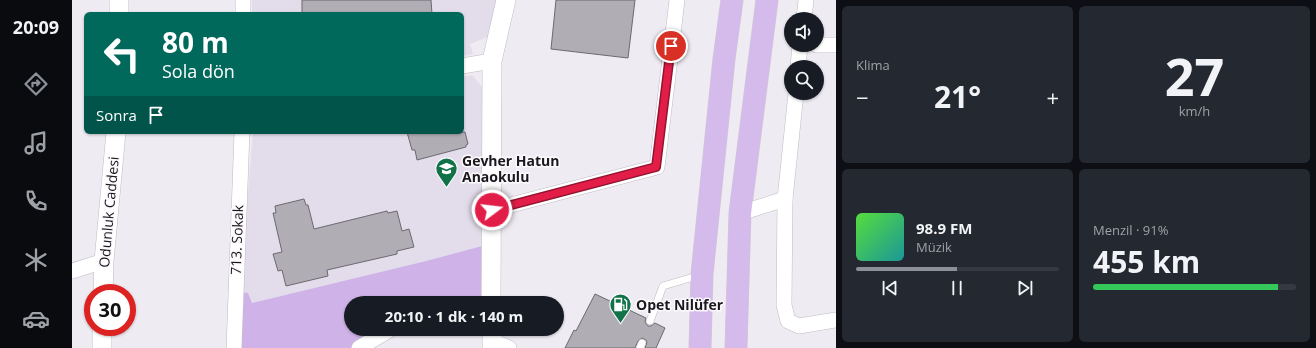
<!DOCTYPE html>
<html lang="tr">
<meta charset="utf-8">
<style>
body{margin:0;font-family:"Open Sans",sans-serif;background:#242831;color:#f1f3f6;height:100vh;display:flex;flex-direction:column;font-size:15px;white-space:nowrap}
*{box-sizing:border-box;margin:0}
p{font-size:13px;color:#9ea1a6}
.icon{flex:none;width:22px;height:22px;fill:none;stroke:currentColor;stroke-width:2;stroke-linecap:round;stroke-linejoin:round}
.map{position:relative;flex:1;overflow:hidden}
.drawer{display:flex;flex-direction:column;gap:6px;padding:6px;background:#0d0f14;width:480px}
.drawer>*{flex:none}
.top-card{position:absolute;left:12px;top:12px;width:380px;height:122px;border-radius:6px;box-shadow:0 1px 3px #0004;background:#00695c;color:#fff;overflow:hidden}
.fabs{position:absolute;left:712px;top:12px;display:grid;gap:8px}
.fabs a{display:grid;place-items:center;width:40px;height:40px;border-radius:50%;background:#171b24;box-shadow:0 1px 3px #0004;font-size:20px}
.speed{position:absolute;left:12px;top:284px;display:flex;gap:8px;font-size:20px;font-weight:700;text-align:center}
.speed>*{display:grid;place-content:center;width:52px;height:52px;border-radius:50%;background:#171b24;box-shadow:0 1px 3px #0004;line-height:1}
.speed .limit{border:6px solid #d22;background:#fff;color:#111}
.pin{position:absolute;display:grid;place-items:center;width:34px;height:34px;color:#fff;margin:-17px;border:2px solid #fff;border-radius:50%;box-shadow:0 1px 4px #0007}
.me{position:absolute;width:44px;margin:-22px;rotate:75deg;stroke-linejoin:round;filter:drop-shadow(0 0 3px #0008)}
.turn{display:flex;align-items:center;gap:14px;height:84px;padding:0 12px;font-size:18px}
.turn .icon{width:52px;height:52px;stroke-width:2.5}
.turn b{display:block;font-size:28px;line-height:34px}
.then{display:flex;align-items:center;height:38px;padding:0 12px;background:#0003;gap:8px;font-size:15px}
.big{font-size:30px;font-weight:700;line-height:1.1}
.drawer .card{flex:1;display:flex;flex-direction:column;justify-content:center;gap:6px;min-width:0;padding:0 14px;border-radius:6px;background:#242831}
.drawer .dial{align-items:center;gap:0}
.dial b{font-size:52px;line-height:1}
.song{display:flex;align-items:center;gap:12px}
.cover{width:48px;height:48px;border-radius:6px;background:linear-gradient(135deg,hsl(110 70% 55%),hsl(180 70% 35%))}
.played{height:4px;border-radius:2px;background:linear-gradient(90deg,#8c9099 50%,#363941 50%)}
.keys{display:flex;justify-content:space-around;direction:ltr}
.heat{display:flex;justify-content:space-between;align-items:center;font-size:22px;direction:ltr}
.charge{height:6px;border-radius:3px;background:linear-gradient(90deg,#34c759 91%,#363941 0)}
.drawer .tiles{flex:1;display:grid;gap:6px;grid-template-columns:repeat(2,1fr)}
.trip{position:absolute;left:272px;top:296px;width:220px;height:40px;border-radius:20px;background:#171b24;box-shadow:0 1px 3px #0004;font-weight:700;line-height:40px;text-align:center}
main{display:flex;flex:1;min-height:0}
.dock{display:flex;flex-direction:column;width:72px;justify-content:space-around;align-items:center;background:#090b0e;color:#9ea1a6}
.dock .icon{width:28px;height:28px}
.dock .on{color:#8c9099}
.dock b{font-size:18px;color:#f1f3f6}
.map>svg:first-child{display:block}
</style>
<main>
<nav class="dock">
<b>20:09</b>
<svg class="icon on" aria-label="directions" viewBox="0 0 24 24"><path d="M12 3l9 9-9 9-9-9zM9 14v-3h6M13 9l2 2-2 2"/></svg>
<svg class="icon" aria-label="music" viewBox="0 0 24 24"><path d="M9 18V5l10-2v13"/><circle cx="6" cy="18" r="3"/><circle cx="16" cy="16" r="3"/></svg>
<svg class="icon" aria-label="phone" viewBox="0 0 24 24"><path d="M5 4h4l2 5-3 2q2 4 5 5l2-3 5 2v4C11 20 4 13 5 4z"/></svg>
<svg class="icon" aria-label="climate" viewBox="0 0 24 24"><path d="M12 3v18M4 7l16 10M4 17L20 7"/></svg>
<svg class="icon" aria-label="car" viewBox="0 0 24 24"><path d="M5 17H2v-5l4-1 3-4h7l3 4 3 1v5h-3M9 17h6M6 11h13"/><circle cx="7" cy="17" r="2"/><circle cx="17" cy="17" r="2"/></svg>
</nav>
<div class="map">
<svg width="764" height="348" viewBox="0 0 764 348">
<rect width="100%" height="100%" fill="#efebf3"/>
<g fill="#e3dcea">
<polygon points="180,0 425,0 418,36 398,44 401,54 390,56 390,14 180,14"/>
<polygon points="400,75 410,87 410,246 354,261 180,303 176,294 168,292 181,132 390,132 390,77"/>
</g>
<polygon fill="#cfb3e8" points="410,246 412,299 392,303 279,303 279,329 317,329 283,348 166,348 168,292 176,293 180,303 354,261"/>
<g fill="#b1adb4" stroke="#6c6970">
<polygon points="230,0 359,0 360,14 230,14"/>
<polygon points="484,0 563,0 556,58 479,49"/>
<polygon points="335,132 393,132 396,144 394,145 394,147 345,160 343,150 340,150"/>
<polygon points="232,199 234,205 236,205 242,229 315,211 316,213 325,211 330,231 337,229 342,247 325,251 325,254 255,270 256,276 214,286 210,270 206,271 201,254 210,252 201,213 204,213 203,206"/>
<polygon points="523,294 574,318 573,322 576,326 579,326 583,323 593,328 584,348 573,348 575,342 574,340 570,338 566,341 563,348 493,348 502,330 504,331"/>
</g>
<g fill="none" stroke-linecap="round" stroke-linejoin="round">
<defs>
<g id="service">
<polyline points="578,321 591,286 628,275"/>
<polyline points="568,348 570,343"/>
</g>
<g id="minor">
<polyline points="171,14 171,0"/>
<polyline points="732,19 734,0"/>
<polyline points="745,45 764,45"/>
<polyline points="390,66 420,61"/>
<polyline points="726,67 728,45"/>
<polyline points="724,93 713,199 712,305 716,321 727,326 764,320"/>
<polyline points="420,210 585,167 605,0"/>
<polyline points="668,213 713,199"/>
<polyline points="0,271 32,261"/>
<polyline points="420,341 437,348"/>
<polyline points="162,348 170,132"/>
<polyline points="287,348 319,329"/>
</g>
<g id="tertiary">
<polyline points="47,14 47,0"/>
<polyline points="31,293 32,261 44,132"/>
<polyline points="419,303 420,61 434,0"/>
<polyline points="420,329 420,348"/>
<polyline points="30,348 30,327"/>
</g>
<g id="primary">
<polyline points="628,348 630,274 652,59 660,0"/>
<polyline points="664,348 668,213 695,0"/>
</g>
</defs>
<use href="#service" stroke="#bfbbc2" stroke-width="8"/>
<use href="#minor" stroke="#bfbbc2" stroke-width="16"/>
<use href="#tertiary" stroke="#bfbbc2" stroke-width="20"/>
<use href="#primary" stroke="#cdcccd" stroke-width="23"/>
<use href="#service" stroke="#fff" stroke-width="7"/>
<use href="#minor" stroke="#fff" stroke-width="15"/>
<use href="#tertiary" stroke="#fff" stroke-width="19"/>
<use href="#primary" stroke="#d5bbec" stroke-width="22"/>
</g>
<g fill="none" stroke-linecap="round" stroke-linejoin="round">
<defs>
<polyline id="route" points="420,210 584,167 599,46"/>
</defs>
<use href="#route" stroke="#92132f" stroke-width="10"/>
<use href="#route" stroke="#e11d48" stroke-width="7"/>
</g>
<defs>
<symbol id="school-pin" viewBox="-11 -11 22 30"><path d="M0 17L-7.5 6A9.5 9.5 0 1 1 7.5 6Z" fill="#117248" stroke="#fcf9fe"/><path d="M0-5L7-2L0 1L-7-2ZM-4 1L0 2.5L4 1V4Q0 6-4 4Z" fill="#fff"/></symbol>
<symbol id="fuel-pin" viewBox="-11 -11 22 30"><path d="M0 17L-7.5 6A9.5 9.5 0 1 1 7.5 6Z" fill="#117248" stroke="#fcf9fe"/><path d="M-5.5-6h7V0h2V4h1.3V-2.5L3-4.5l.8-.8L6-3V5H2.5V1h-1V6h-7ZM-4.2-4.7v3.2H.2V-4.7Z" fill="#fff"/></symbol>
</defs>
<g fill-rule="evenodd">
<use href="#school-pin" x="362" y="156" width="25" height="34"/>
<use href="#fuel-pin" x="536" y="292" width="25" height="34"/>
</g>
<g text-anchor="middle" stroke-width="3" stroke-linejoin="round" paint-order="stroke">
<g font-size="14" font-weight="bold" fill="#1a181b" stroke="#fcf9fe" text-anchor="start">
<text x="390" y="166">Gevher Hatun<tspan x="390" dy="16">Anaokulu</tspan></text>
<text x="564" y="310">Opet Nilüfer</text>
</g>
<g font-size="14" fill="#1a181b" stroke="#fcf9fe">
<text transform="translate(37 212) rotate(-85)" y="5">Odunluk Caddesi</text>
<text transform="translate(165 240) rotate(-88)" y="5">713. Sokak</text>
</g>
</g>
</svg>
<div class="fabs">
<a><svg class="icon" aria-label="sound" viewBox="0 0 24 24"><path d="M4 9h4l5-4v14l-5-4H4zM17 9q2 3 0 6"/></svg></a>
<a><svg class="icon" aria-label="search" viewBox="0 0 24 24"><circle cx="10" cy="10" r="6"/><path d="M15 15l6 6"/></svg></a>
</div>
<div class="speed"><div class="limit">30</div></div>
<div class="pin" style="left:599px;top:46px;background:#d93025"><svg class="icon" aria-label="arrive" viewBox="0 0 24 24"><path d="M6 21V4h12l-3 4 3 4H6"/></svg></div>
<svg class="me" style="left:420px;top:210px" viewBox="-20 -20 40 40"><circle r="17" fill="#e11d48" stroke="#fff" stroke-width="3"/><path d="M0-11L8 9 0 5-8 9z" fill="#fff"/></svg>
<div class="trip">20:10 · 1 dk · 140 m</div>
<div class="top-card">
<div class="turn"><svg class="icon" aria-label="left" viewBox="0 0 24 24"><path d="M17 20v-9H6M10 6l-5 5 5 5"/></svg><div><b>80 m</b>Sola dön</div></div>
<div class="then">Sonra<svg class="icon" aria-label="arrive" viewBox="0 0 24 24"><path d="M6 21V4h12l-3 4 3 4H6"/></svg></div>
</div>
</div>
<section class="drawer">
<div class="tiles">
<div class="card"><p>Klima</p>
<div class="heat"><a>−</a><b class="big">21°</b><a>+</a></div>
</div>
<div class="card dial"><b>27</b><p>km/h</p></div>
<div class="card">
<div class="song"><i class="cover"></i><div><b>98.9 FM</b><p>Müzik</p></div></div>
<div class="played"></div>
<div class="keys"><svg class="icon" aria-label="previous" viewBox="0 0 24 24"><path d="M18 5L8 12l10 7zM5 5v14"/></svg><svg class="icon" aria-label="pause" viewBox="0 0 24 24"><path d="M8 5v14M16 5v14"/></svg><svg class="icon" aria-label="next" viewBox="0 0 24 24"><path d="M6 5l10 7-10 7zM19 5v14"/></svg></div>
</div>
<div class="card"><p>Menzil · 91%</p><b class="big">455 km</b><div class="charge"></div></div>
</div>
</section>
</main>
